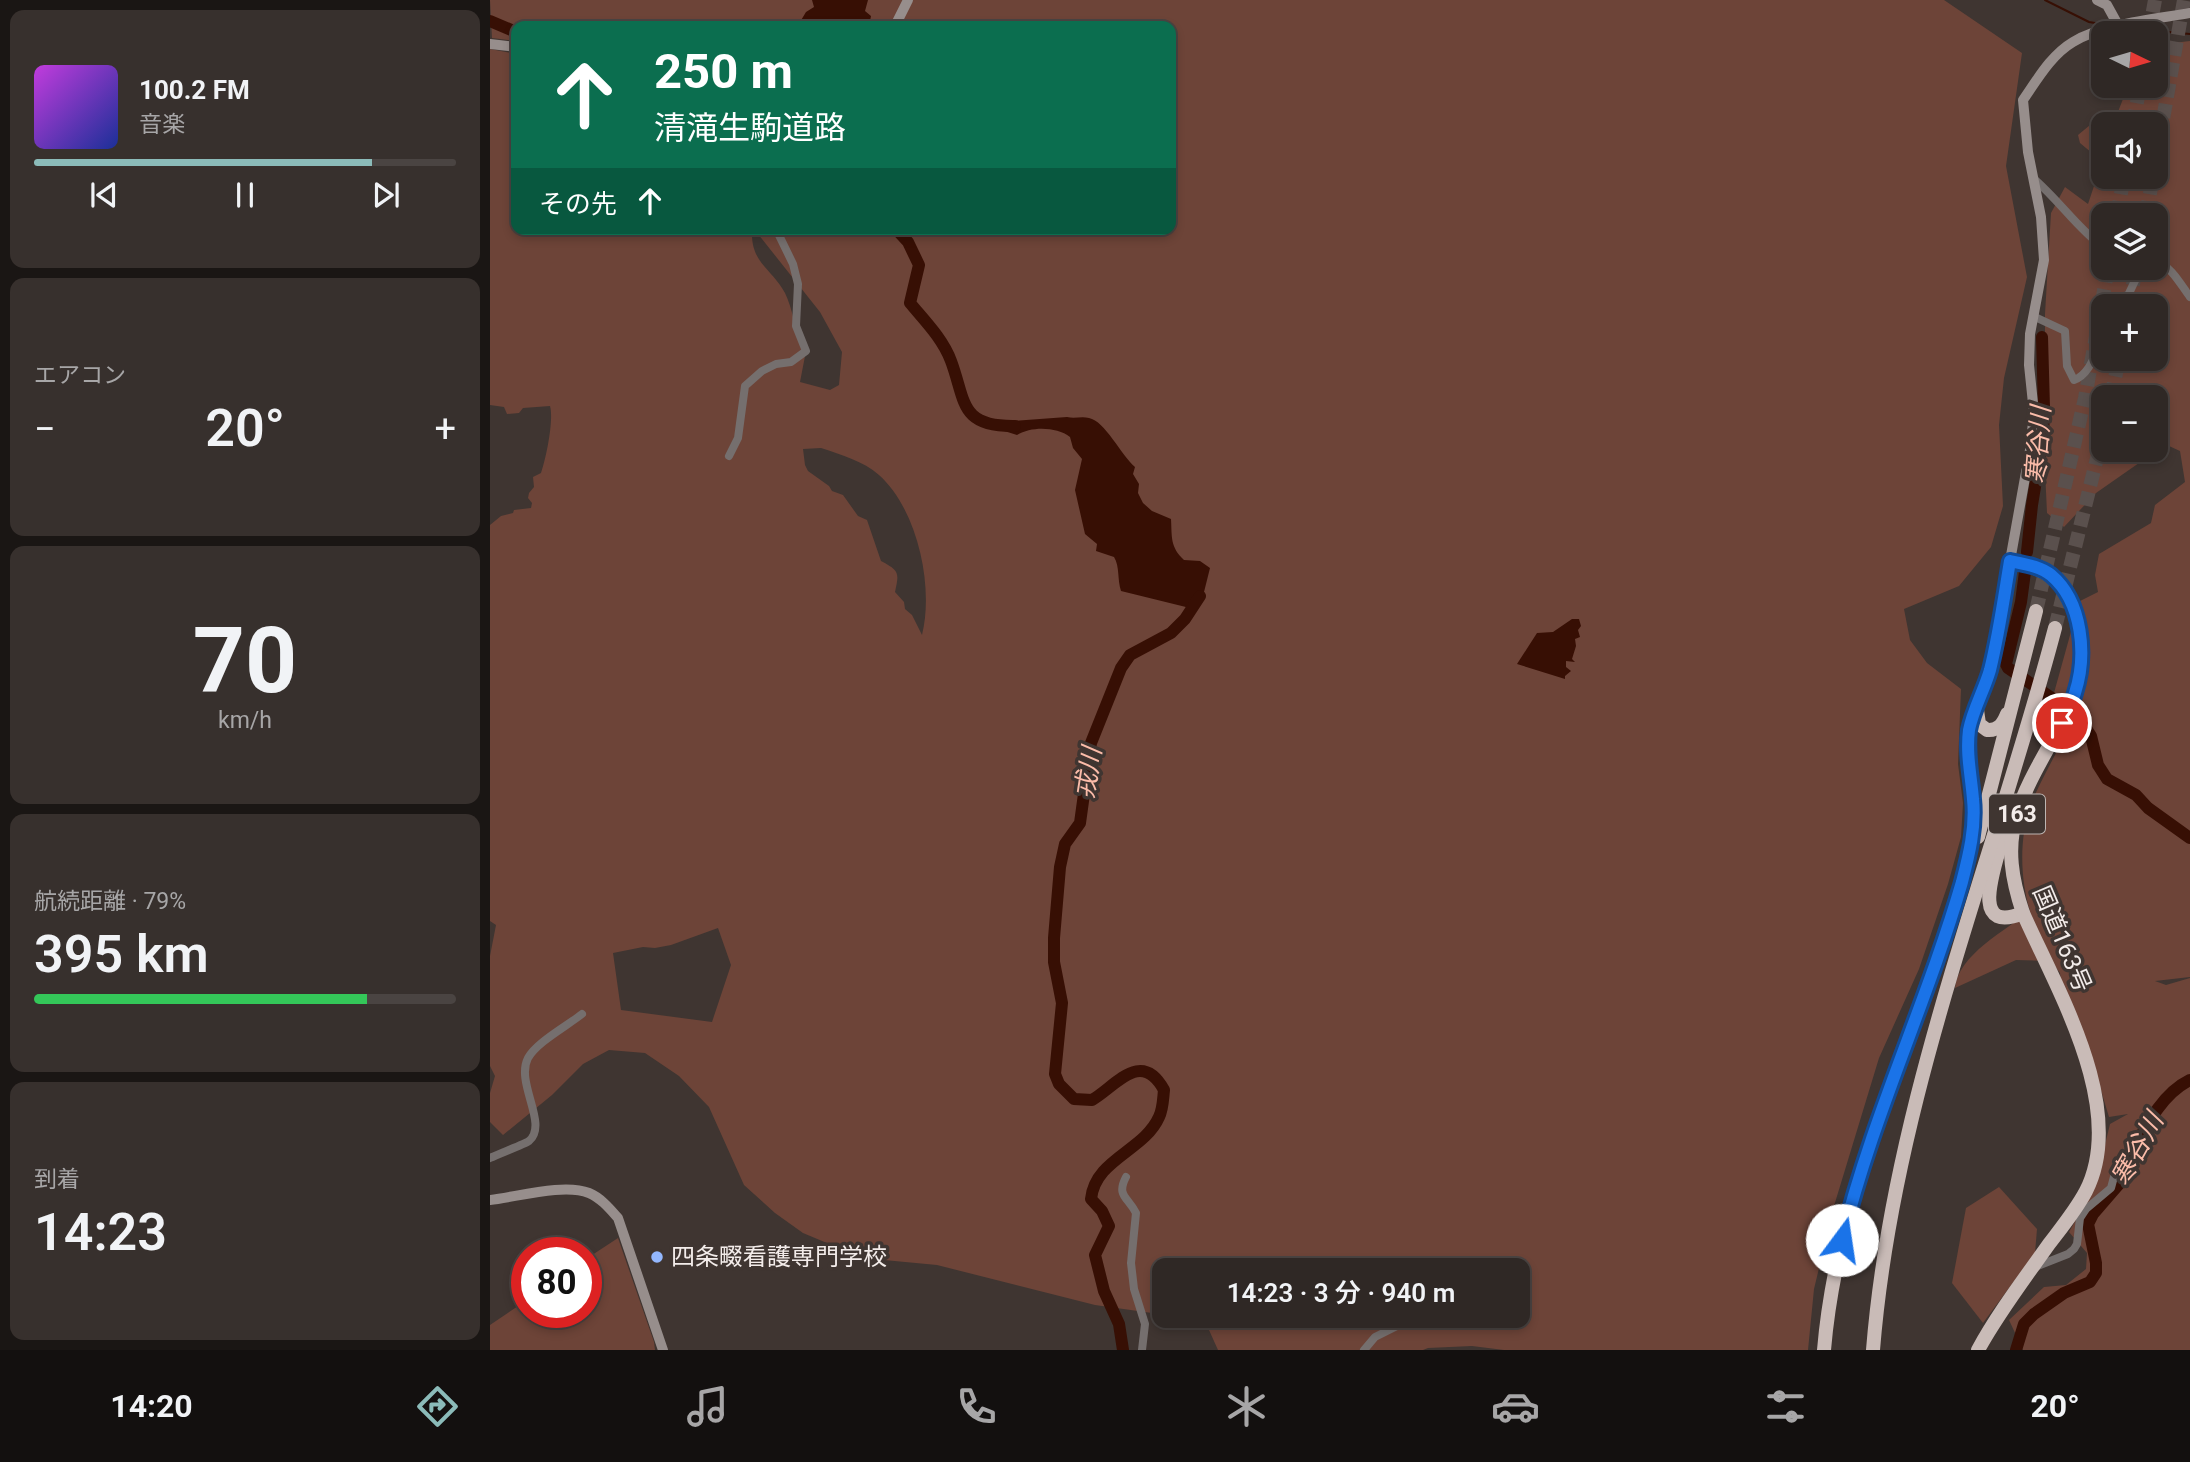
<!DOCTYPE html>
<html lang="ja">
<meta charset="utf-8">
<style>
body{margin:0;font-family:Roboto,"Noto Sans JP",sans-serif;background:#37302d;color:#f1f3f6;height:100vh;display:flex;flex-direction:column;font-size:26px;white-space:nowrap}
*{box-sizing:border-box;margin:0}
p{font-size:23px;color:#a7a6a7}
.icon{flex:none;width:38px;height:38px;fill:none;stroke:currentColor;stroke-width:2;stroke-linecap:round;stroke-linejoin:round}
.map{position:relative;flex:1;overflow:hidden}
.panel{display:flex;flex-direction:column;gap:10px;padding:10px;background:#1a1614;width:490px}
.panel>*{flex:none}
.top-card{position:absolute;left:21px;top:21px;width:665px;height:214px;border-radius:14px;box-shadow:0 4px 10px #0003,0 0 0 2px #4a4442;background:#0b6e4f;color:#fff;overflow:hidden}
.needle{width:46px;rotate:95deg}
.fabs{position:absolute;left:1601px;top:21px;display:grid;gap:14px}
.fabs a{display:grid;place-items:center;width:77px;height:77px;border-radius:14px;background:#2f2825;box-shadow:0 4px 10px #0003,0 0 0 2px #4a4442;font-size:35px}
.speed{position:absolute;left:21px;top:1237px;display:flex;gap:14px;font-size:35px;font-weight:700;text-align:center}
.speed>*{display:grid;place-content:center;width:91px;height:91px;border-radius:50%;background:#2f2825;box-shadow:0 4px 10px #0003,0 0 0 2px #4a4442;line-height:1}
.speed .limit{border:10px solid #d22;background:#fff;color:#111}
.pin{position:absolute;display:grid;place-items:center;width:60px;height:60px;color:#fff;margin:-30px;border:4px solid #fff;border-radius:50%;box-shadow:0 2px 7px #0007}
.me{position:absolute;width:77px;margin:-38px;rotate:14deg;stroke-linejoin:round;filter:drop-shadow(0 0 5px #0008)}
.turn{display:flex;align-items:center;gap:24px;height:147px;padding:0 28px;font-size:32px}
.turn .icon{width:91px;height:91px;stroke-width:2.5}
.turn b{display:block;font-size:49px;line-height:60px}
.then{display:flex;align-items:center;height:66px;padding:0 28px;background:#0003;gap:14px;font-size:26px}
.big{font-size:52px;font-weight:600;line-height:1.1}
.panel .widget{flex:1;display:flex;flex-direction:column;justify-content:center;gap:10px;min-width:0;padding:0 24px;border-radius:14px;background:#37302d}
.panel .dial{align-items:center;gap:0}
.dial b{font-size:91px;line-height:1}
.song{display:flex;align-items:center;gap:21px}
.cover{width:84px;height:84px;border-radius:10px;background:linear-gradient(135deg,hsl(290 70% 55%),hsl(230 70% 35%))}
.played{height:7px;border-radius:4px;background:linear-gradient(90deg,#8bbbb9 80%,#4a4442 80%)}
.keys{display:flex;justify-content:space-around;direction:ltr}
.heat{display:flex;justify-content:space-between;align-items:center;font-size:38px;direction:ltr}
.charge{height:10px;border-radius:5px;background:linear-gradient(90deg,#34c759 79%,#4a4442 0)}
.trip{position:absolute;left:662px;top:1258px;width:378px;height:70px;border-radius:14px;background:#2f2825;box-shadow:0 4px 10px #0003,0 0 0 2px #4a4442;font-weight:600;line-height:70px;text-align:center}
.tabs{display:flex;height:112px;justify-content:space-around;align-items:center;background:#13100f;color:#a7a6a7}
.tabs .icon{width:49px;height:49px}
.tabs .active{color:#8bbbb9}
.tabs b{font-size:32px;color:#f1f3f6}
main{display:flex;flex:1;min-height:0}
.map>svg:first-child{display:block}
</style>
<main>
<section class="panel">
<div class="widget">
<div class="song"><i class="cover"></i><div><b>100.2 FM</b><p>音楽</p></div></div>
<div class="played"></div>
<div class="keys"><svg class="icon" aria-label="previous" viewBox="0 0 24 24"><path d="M18 5L8 12l10 7zM5 5v14"/></svg><svg class="icon" aria-label="pause" viewBox="0 0 24 24"><path d="M8 5v14M16 5v14"/></svg><svg class="icon" aria-label="next" viewBox="0 0 24 24"><path d="M6 5l10 7-10 7zM19 5v14"/></svg></div>
</div>
<div class="widget"><p>エアコン</p>
<div class="heat"><a>−</a><b class="big">20°</b><a>+</a></div>
</div>
<div class="widget dial"><b>70</b><p>km/h</p></div>
<div class="widget"><p>航続距離 · 79%</p><b class="big">395 km</b><div class="charge"></div></div>
<div class="widget"><p>到着</p><b class="big">14:23</b></div>
</section>
<div class="map">
<svg width="1700" height="1350" viewBox="0 0 1700 1350">
<rect width="100%" height="100%" fill="#3f3531"/>
<g fill="#6d4438" fill-rule="evenodd">
<path d="M0,0H1454L1532,53L1516,166L1537,277L1514,378L1509,425L1513,506L1501,547L1469,586L1414,609L1420,640L1437,663L1471,689L1468,764L1473,803L1471,837L1458,884L1429,969L1389,1058L1344,1206L1324,1289L1318,1350H1014L982,1346L938,1348L933,1350H728L719,1330L662,1313L605,1305L447,1265L394,1260L356,1251L313,1233L285,1213L254,1185L219,1107L189,1076L155,1053L119,1050L93,1064L62,1095L13,1135L0,1122V1093L5,1076L0,1066V956L6,925L0,921V525L11,516L23,513L24,510L41,508L42,503L38,498L39,493L44,487L43,477L51,473C56,459 64,420 60,406L33,408L29,413L17,414L14,407L0,405V49L26,54V229L259,231L262,232C261,263 282,269 295,293C302,307 306,331 311,346L316,351L310,382L340,390L349,385L352,352L330,312L264,229H681V26H26V41L2,38ZM331,448C352,455 373,461 389,475C428,510 444,587 432,635L422,615L415,609L414,602L405,592C409,573 410,571 391,561L377,520L368,516L353,495L342,491L339,486L318,471L315,465L313,449ZM228,928L241,965L222,1022L131,1010L123,953L153,947L165,948L181,945ZM674,1270H1027V1316H674Z"/>
<path d="M1700,41V977L1665,981L1676,985L1700,978V1350H1533L1519,1320L1554,1287L1576,1285L1596,1269L1597,1253L1579,1232L1605,1186L1620,1124L1638,1114L1619,1117L1598,1047L1571,983L1570,973L1561,961L1526,960L1465,988C1468,955 1516,930 1540,911C1530,879 1529,837 1541,805C1549,783 1562,762 1572,741L1559,711L1582,628L1584,604L1608,592L1605,575L1609,554L1661,523L1665,505L1695,482L1690,451L1679,446L1669,449L1606,493L1574,527L1557,513L1555,470V314L1561,213L1575,187L1598,204L1606,180L1602,153L1590,143L1588,135L1611,116L1626,117L1638,86H1666V45ZM1614,124H1666V177H1614ZM1614,215H1666V268H1614ZM1614,306H1666V359H1614ZM1614,397H1666V450H1614Z"/>
<polygon points="1509,1187 1547,1229 1545,1253 1493,1323 1462,1283 1476,1208"/>
<polygon points="128,1238 164,1342 165,1350 0,1350 0,1325 37,1300 37,1312 96,1312 96,1259"/>
</g>
<g fill="#370f04">
<polygon points="322,0 378,0 375,11 381,16 379,26 294,26 298,22 304,19 310,22 316,12 324,7"/>
<path d="M577,417C585,419 591,416 599,418C615,421 631,455 645,467L643,474L649,484L648,493L653,503L662,511L681,519C682,537 680,547 694,560L710,561L720,568L713,596L704,609L631,591C627,579 630,567 624,557L606,551L607,544L595,534L585,490L592,459L583,448L580,437C567,427 542,426 527,435L508,429L509,422Z"/>
<polygon points="1082,619 1089,619 1091,626 1088,630 1090,637 1085,639 1086,646 1082,659 1085,662 1076,661 1076,667 1081,671 1075,676 1075,679 1027,664 1047,633 1063,632"/>
</g>
<g fill="none" stroke-linecap="round" stroke-linejoin="round">
<g stroke="#370f04" stroke-width="2">
<polyline points="1555,0 1599,22 1611,24"/>
<polyline points="1637,28 1700,34"/>
</g>
<g stroke="#370f04" stroke-width="12">
<polyline points="0,21 26,32"/>
<path d="M406,229L418,242L429,265L420,303C435,321 453,339 461,361C476,401 469,427 525,426"/>
<polyline points="1537,552 1542,505 1553,438 1554,408 1552,337"/>
<polyline points="1535,572 1531,602 1516,664 1518,668 1588,716 1601,736 1608,765 1617,779 1646,795 1658,808 1700,838"/>
<path d="M633,1350L629,1324L614,1291L605,1255L619,1226L612,1211L601,1199C605,1159 654,1151 669,1117C673,1109 673,1099 674,1090C651,1048 625,1087 602,1100L584,1099L569,1084L565,1074L572,1003L564,962V938L570,867L575,844L590,823L601,743L631,668L640,655L681,633L695,619L710,596"/>
<path d="M1526,1350L1534,1324L1544,1314L1574,1293L1600,1282L1606,1273V1263L1598,1224L1603,1214L1635,1177L1633,1168C1651,1138 1667,1096 1700,1080"/>
</g>
<g stroke="#5a504d" stroke-width="14" stroke-dasharray="14 7" stroke-linecap="butt">
<polyline points="1659,33 1665,0"/>
<polyline points="1643,124 1650,86"/>
<polyline points="1666,159 1694,0"/>
<polyline points="1627,215 1634,177"/>
<polyline points="1656,215 1663,177"/>
<polyline points="1639,306 1646,268"/>
<polyline points="1621,397 1629,359"/>
<polyline points="1546,611 1595,398 1618,268"/>
<polyline points="1565,628 1614,430"/>
</g>
<g stroke="#756f6e" stroke-width="8">
<path d="M1543,178C1569,200 1587,228 1614,248"/>
<path d="M1666,261C1681,266 1691,285 1700,297"/>
<polyline points="1633,306 1651,268"/>
<path d="M1543,316L1575,331L1577,366L1584,380C1601,374 1606,350 1614,336"/>
<polyline points="239,456 248,438 255,386 272,371 286,364 301,362 316,351 306,326 308,284 303,264 286,229"/>
<path d="M0,1158C8,1154 35,1144 39,1141C59,1124 25,1083 38,1058C47,1042 77,1026 92,1014"/>
<path d="M636,1177C626,1196 638,1197 646,1213L641,1263L644,1289L655,1324L652,1350"/>
<polyline points="1545,1267 1578,1254 1584,1249 1587,1244 1590,1218 1596,1209 1621,1188 1625,1173 1637,1170"/>
<polyline points="874,1350 885,1337 921,1319"/>
</g>
<g stroke="#978e8c" stroke-width="10">
<polyline points="1607,0 1617,5 1628,25"/>
<polyline points="405,26 418,0"/>
<polyline points="0,44 26,47"/>
<path d="M1520,561L1540,450L1544,413L1539,365L1540,334L1554,260L1551,217L1538,152L1533,100C1547,80 1561,55 1583,42C1612,24 1666,19 1700,13"/>
<path d="M0,1200C27,1197 74,1183 99,1193C111,1198 120,1209 128,1218L173,1350"/>
</g>
<g stroke="#c9bbb7" stroke-width="14">
<path d="M1487,710L1489,724L1497,730C1508,731 1513,724 1517,714"/>
<path d="M1514,832C1508,859 1475,937 1533,913"/>
<polyline points="1488,837 1546,611"/>
<path d="M1449,955C1463,910 1483,863 1484,816C1485,787 1475,760 1479,731C1482,709 1494,691 1499,671C1509,635 1514,597 1520,561C1553,568 1571,576 1584,610C1614,691 1549,743 1527,814C1516,848 1522,880 1533,913C1567,990 1638,1108 1596,1191C1586,1210 1572,1227 1559,1244C1535,1278 1508,1313 1488,1350"/>
<path d="M1334,1350C1346,1208 1404,1079 1452,946"/>
<path d="M1383,1350C1403,1101 1502,867 1565,628"/>
</g>
</g>
<g fill="none" stroke-linecap="round" stroke-linejoin="round">
<defs>
<path id="route" d="M1352,1240C1382,1117 1437,1003 1472,882C1479,855 1486,827 1483,799C1481,775 1476,754 1479,730C1483,709 1494,691 1500,670C1509,634 1514,597 1520,561C1534,564 1550,566 1561,575C1593,602 1597,656 1585,693C1582,704 1577,714 1572,723"/>
</defs>
<use href="#route" stroke="#114b97" stroke-width="18"/>
<use href="#route" stroke="#1a73e8" stroke-width="12"/>
</g>
<circle fill="#93b7fd" stroke="#3f3531" stroke-width="2.5" cx="167" cy="1257" r="7"/>
<g text-anchor="middle" stroke-width="7" stroke-linejoin="round" paint-order="stroke">
<rect fill="#3f3531" stroke="#bdb5b2" stroke-width="2" x="1499" y="794.5" width="56" height="39" rx="5"/>
<g font-size="23" font-weight="bold" fill="#f3ecea">
<text x="1527" y="822">163</text>
</g>
<g font-size="24" fill="#f3ecea" stroke="#3f3531">
<text transform="translate(1572 939) rotate(67)" y="8">国道163号</text>
</g>
<g font-size="24" fill="#f3ecea" stroke="#3f3531" text-anchor="start">
<text x="181" y="1265">四条畷看護専門学校</text>
</g>
<g font-size="26" font-style="italic" fill="#fbbca9" stroke="#3f3531">
<text transform="translate(1548 445) rotate(-86)" y="9">寒谷川</text>
<text transform="translate(598 773) rotate(-81)" y="9">戎川</text>
<text transform="translate(1647 1149) rotate(-61)" y="9">寒谷川</text>
</g>
</g>
</svg>
<div class="fabs">
<a><svg class="needle" viewBox="-14 -14 28 28"><path d="M0-13l5 13h-10z" fill="#e53935"/><path d="M0 13l5-13h-10z" fill="#a7a6a7"/></svg></a>
<a><svg class="icon" aria-label="sound" viewBox="0 0 24 24"><path d="M4 9h4l5-4v14l-5-4H4zM17 9q2 3 0 6"/></svg></a>
<a><svg class="icon" aria-label="layers" viewBox="0 0 24 24"><path d="M12 4l9 5-9 5-9-5zM3 14l9 5 9-5"/></svg></a>
<a>+</a>
<a>−</a>
</div>
<div class="speed"><div class="limit">80</div></div>
<div class="pin" style="left:1572px;top:723px;background:#d93025"><svg class="icon" aria-label="arrive" viewBox="0 0 24 24"><path d="M6 21V4h12l-3 4 3 4H6"/></svg></div>
<svg class="me" style="left:1352px;top:1240px" viewBox="-20 -20 40 40"><circle r="19" fill="#fff"/><path d="M0-13L10 11 0 6-10 11z" fill="#1a73e8"/></svg>
<div class="trip">14:23 · 3 分 · 940 m</div>
<div class="top-card">
<div class="turn"><svg class="icon" aria-label="ahead" viewBox="0 0 24 24"><path d="M12 20V5M6 11l6-6 6 6"/></svg><div><b>250 m</b>清滝生駒道路</div></div>
<div class="then">その先<svg class="icon" aria-label="ahead" viewBox="0 0 24 24"><path d="M12 20V5M6 11l6-6 6 6"/></svg></div>
</div>
</div>
</main>
<nav class="tabs">
<b>14:20</b>
<svg class="icon active" aria-label="directions" viewBox="0 0 24 24"><path d="M12 3l9 9-9 9-9-9zM9 14v-3h6M13 9l2 2-2 2"/></svg>
<svg class="icon" aria-label="music" viewBox="0 0 24 24"><path d="M9 18V5l10-2v13"/><circle cx="6" cy="18" r="3"/><circle cx="16" cy="16" r="3"/></svg>
<svg class="icon" aria-label="phone" viewBox="0 0 24 24"><path d="M5 4h4l2 5-3 2q2 4 5 5l2-3 5 2v4C11 20 4 13 5 4z"/></svg>
<svg class="icon" aria-label="climate" viewBox="0 0 24 24"><path d="M12 3v18M4 7l16 10M4 17L20 7"/></svg>
<svg class="icon" aria-label="car" viewBox="0 0 24 24"><path d="M5 17H2v-5l4-1 3-4h7l3 4 3 1v5h-3M9 17h6M6 11h13"/><circle cx="7" cy="17" r="2"/><circle cx="17" cy="17" r="2"/></svg>
<svg class="icon" aria-label="filters" viewBox="0 0 24 24"><path d="M4 7h16M4 17h16"/><circle cx="9" cy="7" r="2"/><circle cx="15" cy="17" r="2"/></svg>
<b>20°</b>
</nav>
